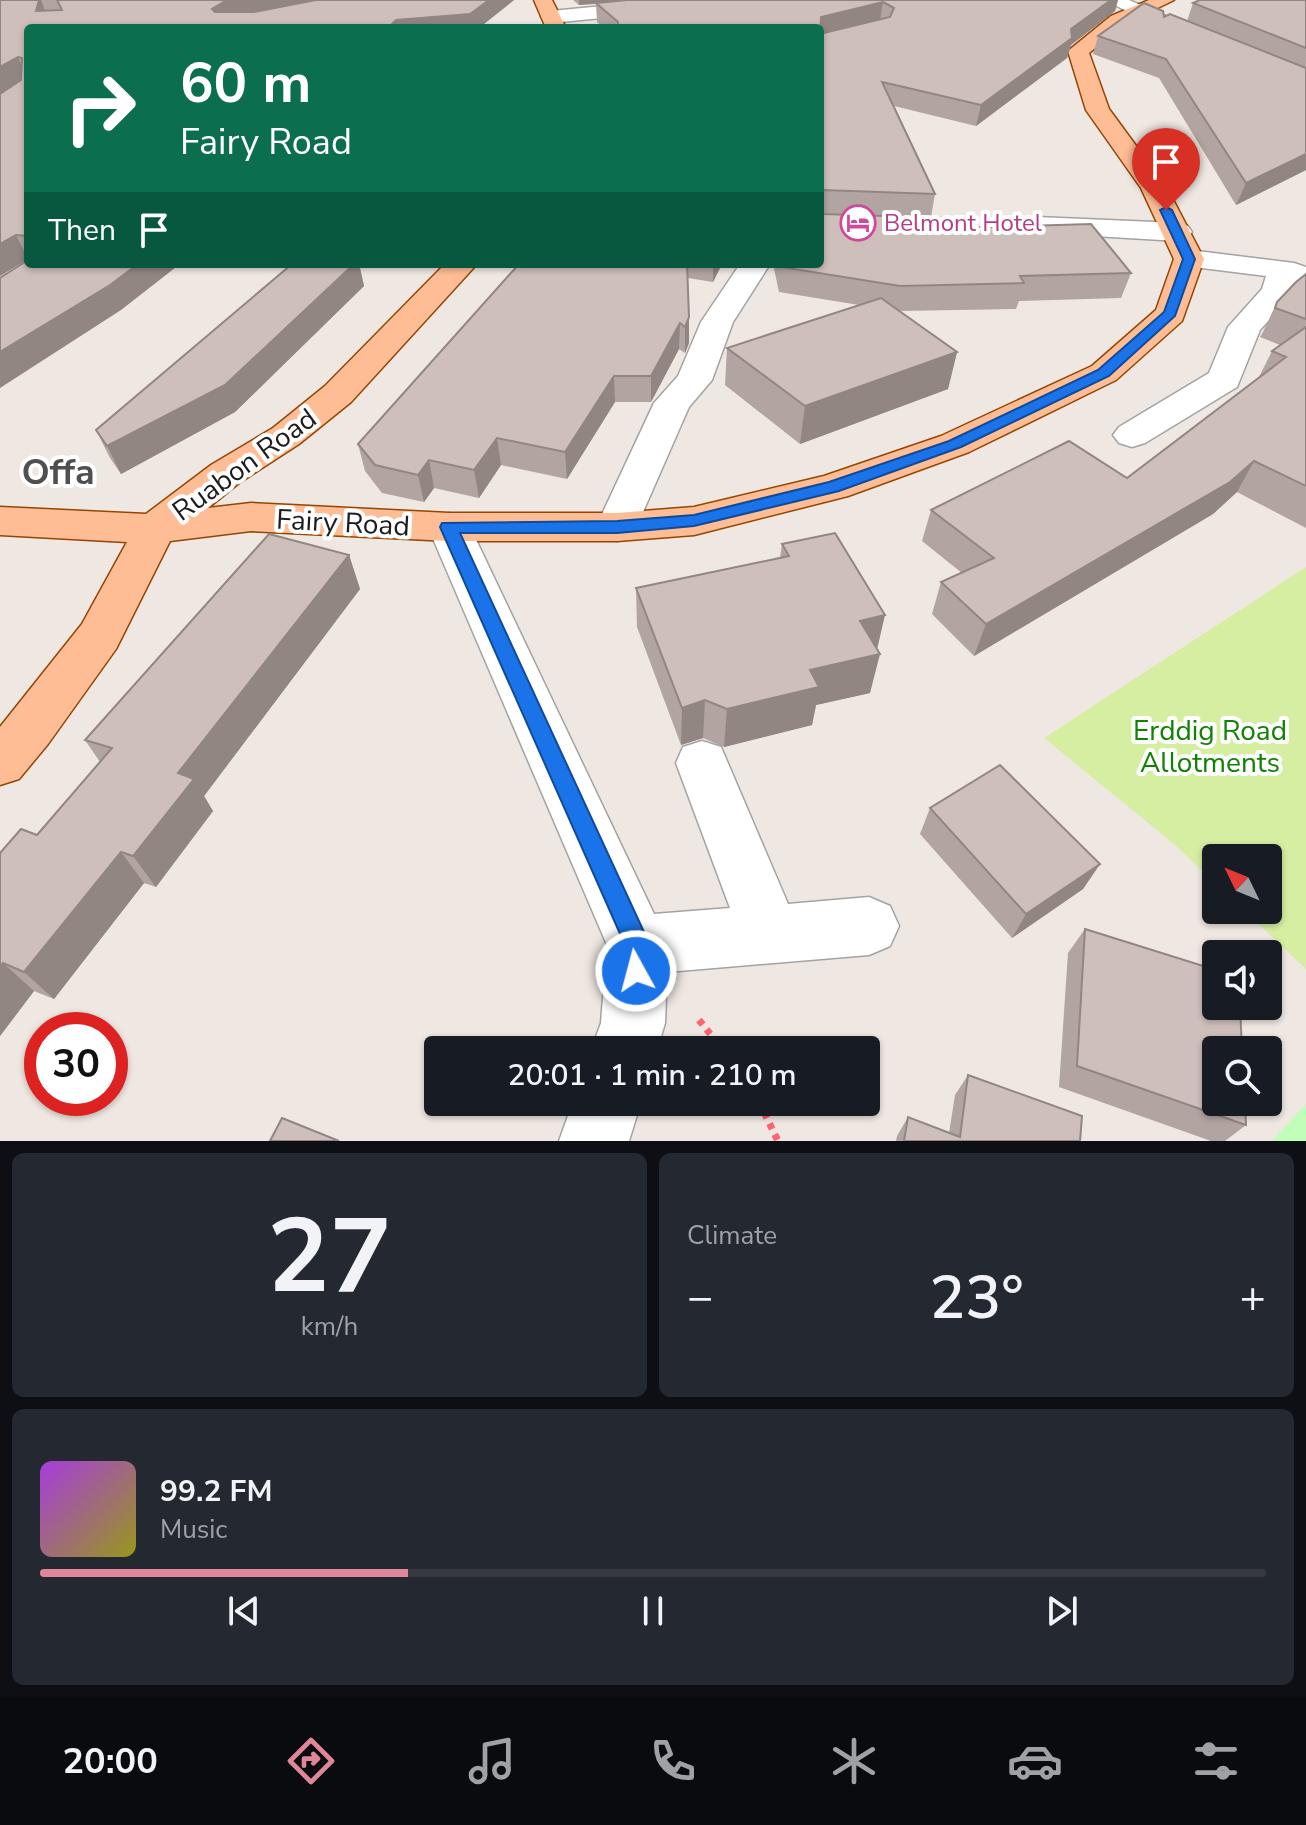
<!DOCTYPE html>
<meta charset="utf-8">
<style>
body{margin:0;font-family:"Nunito Sans",sans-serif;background:#242831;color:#f1f3f6;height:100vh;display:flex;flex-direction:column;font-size:30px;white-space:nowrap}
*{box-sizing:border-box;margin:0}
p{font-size:26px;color:#9ea1a6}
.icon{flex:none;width:44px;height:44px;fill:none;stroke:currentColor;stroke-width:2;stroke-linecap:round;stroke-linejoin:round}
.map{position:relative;height:1141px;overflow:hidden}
.panel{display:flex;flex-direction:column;gap:12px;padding:12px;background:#0d0f14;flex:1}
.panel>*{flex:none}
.guide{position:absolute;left:24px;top:24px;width:800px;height:244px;border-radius:8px;box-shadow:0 2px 6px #0004;background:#0b6e4f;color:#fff;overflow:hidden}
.needle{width:52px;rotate:313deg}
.controls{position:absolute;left:1202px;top:844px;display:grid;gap:16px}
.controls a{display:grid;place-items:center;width:80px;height:80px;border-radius:8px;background:#171b24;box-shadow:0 2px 6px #0004;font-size:40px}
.speed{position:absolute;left:24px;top:1012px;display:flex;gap:16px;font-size:40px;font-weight:700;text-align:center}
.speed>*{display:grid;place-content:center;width:104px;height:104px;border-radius:50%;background:#171b24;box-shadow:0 2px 6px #0004;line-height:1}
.speed .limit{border:12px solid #d22;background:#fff;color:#111}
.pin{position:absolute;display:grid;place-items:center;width:68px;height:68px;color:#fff;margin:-82px -34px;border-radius:50% 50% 50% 0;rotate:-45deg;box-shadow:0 0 8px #0007}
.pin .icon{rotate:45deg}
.me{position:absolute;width:88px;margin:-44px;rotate:353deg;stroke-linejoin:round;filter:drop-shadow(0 0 6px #0008)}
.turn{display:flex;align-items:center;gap:28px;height:168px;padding:0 24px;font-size:36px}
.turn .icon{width:104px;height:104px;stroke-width:2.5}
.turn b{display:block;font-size:56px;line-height:68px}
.then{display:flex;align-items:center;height:76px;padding:0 24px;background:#0003;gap:16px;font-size:30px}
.big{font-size:60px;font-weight:600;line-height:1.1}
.panel .widget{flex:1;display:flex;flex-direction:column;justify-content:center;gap:12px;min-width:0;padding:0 28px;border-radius:12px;background:#242831}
.panel .dial{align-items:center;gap:0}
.dial b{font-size:104px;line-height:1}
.song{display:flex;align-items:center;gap:24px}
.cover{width:96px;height:96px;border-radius:12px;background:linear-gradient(135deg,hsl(280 70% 55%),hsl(60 70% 35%))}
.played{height:8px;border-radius:4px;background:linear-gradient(90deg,#df8699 30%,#363941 30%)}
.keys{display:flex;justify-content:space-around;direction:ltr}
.heat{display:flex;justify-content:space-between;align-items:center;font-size:44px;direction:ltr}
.panel .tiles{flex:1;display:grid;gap:12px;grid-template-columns:1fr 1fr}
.widget:last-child{grid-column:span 2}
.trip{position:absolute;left:424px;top:1036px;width:456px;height:80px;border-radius:8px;background:#171b24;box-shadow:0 2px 6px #0004;font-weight:600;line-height:80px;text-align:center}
.tab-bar{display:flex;height:128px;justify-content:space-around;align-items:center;background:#090b0e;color:#9ea1a6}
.tab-bar .icon{width:56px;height:56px}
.tab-bar .on{color:#df8699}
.tab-bar b{font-size:36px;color:#f1f3f6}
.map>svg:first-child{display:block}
</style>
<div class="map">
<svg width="1306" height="1141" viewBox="0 0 1306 1141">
<rect width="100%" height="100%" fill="#efe7e1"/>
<polygon fill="#d6eea2" points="1306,567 1306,969 1244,910 1268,910 1268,858 1216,858 1216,884 1174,844 1044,738"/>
<polygon fill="#c1feb9" points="1306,1104 1306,1141 1272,1141"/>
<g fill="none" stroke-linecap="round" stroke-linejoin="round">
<defs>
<g id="minor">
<polygon points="666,0 732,0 723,6 551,23 541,17 551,11"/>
<polygon points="1104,0 1129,0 1191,27 1194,31 1191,35 1177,35"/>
<polygon points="1037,217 1178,223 1188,226 1192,232 1188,238 1178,241 1027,232 1023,226 1027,220"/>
<polygon points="1189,250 1294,263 1306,267 1306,286 1295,283 1288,299 1260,330 1237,387 1145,443 1132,447 1119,443 1113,435 1119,427 1209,373 1228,327 1262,289 1266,276 1178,265 1174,259 1178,253"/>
<polygon points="740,264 770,264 733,322 712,380 689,407 632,537 617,541 602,537 596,527 654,403 678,376 701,322"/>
<polygon points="449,513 464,517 470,527 654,914 730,908 676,763 683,747 702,741 721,747 788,904 869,897 890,906 899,926 890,946 869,955 667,972 665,1023 657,1050 591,1050 601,1023 607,945 428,527 434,517"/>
<polygon points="573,1102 641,1102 629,1141 559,1141"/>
</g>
<g id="major">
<polygon points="534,0 552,0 566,28 546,28"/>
<polygon points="1149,0 1174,0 1125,24 1089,53 1109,109 1167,188 1204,259 1182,321 1116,380 969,452 848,496 694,535 617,541 449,541 251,531 170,541 116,649 48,744 19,779 0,785 0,727 82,624 127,542 0,535 0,507 146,514 211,465 273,428 325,386 445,264 477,264 351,402 299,444 239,483 208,508 251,503 449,513 617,513 694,507 824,476 941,436 1092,366 1156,310 1174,259 1141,188 1086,110 1068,51 1111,16"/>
</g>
</defs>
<use href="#minor" stroke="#a3a3a3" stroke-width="3"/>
<use href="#major" stroke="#954600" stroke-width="3"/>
<g stroke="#ff6270" stroke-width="7" stroke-dasharray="6 6" stroke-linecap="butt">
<polyline points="699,1020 723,1050"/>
<polyline points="759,1102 778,1141"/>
</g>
<use href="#minor" fill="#fff" fill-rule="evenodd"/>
<use href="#major" fill="#ffbd96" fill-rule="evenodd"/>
</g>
<g fill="#b2a4a0">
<polygon points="0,0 514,0 479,28 28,28 28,259 0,276 0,94 8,89 0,94"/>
<polygon points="573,0 1118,0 1115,11 1071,45 1067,58 976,126 894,106 935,194 931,217 952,228 1131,273 1121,298 1019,301 1016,309 899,311 957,352 948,389 800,444 725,385 727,348 859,305 779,292 773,264 820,264 820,28 604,28 597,22 596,4 579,5"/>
<polygon points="1306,0 1306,170 1236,205 1159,78 1093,54 1098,36 1164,17 1187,21 1193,3"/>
<polygon points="292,264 359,264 364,286 235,412 121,474 110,458 96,430"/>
<polygon points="519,264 722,264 713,282 688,278 689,317 689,343 685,353 679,349 651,402 615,402 567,479 501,465 479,498 434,488 424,502 382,493 365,471 358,444"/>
<polygon points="1306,274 1306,528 1237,492 1213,514 974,656 932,614 941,582 962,573 922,541 931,510 1127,478 1258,379 1272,351 1280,345 1260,337 1263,332 1277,302"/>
<polygon points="782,544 877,649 870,693 816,705 812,725 724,747 703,738 681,745 637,627 636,588 780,558"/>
<polygon points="349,555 360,589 204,796 213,811 156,887 144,883 54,999 34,991 0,1036 0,853 37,835 100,762 85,740"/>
<polygon points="930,808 1100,864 1083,889 1012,938 920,834"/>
<polygon points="1085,929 1246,1125 1225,1141 1211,1141 1059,1087 1068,953"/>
<polygon points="968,1075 1080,1141 896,1141 897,1136 908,1117 949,1133 955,1095"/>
</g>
<g fill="#918682">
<polygon points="39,0 41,0 47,16 36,11"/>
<polygon points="227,0 324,0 217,28 212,9"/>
<polygon points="489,0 514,0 479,28 388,28 396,20"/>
<polygon points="579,0 635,0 579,5"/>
<polygon points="1111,0 1118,0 1115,11 1071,45 1067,58 976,126 981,105 1071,29"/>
<polygon points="883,2 880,20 820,36 821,17"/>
<polygon points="18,57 26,77 0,94 0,67"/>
<polygon points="1306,154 1306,170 1236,205 1246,183"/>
<polygon points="823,190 820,214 820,193"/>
<polygon points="16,235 28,259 0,276 0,244"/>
<polygon points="138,264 180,264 121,310 0,388 0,352"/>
<polygon points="354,264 359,264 364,286 235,412 121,474 107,446"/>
<polygon points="713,264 722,264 713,282"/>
<polygon points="689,317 689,343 685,353 685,327"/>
<polygon points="680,323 679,349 651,402 651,376"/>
<polygon points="957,352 948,389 800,444 805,406"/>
<polygon points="614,376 615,402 567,479 565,452"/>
<polygon points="497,438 501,465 479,498 474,470"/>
<polygon points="429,460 434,488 424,502 418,475"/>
<polygon points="1254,461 1237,492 1213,514 974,656 986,624"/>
<polygon points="349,555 360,589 204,796 213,811 156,887 133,856 178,773"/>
<polygon points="885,615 876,654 860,621"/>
<polygon points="880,654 870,693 816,705 812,725 724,747 727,709 810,670"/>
<polygon points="705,700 703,738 681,745 682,708"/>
<polygon points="121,852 144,883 54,999 24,972"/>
<polygon points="1100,864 1083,889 1012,938 1026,914"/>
<polygon points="3,963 34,991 0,1036 0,967"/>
</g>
<g fill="#cfbfba" stroke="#918682" stroke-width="2" fill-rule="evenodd">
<polygon points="0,0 39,0 36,11 62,10 57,0 227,0 212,9 215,12 254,12 316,0 489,0 470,14 396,20 388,28 28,28 28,236 16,235 0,244 0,94 21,80 22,58 18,57 0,67"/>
<path d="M627,0H1111L1071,29L1072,38L981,105L882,82L935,194L823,190L820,193V28H618V22L596,3ZM883,2L894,8L890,17L820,34L821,17Z"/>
<polygon points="1200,0 1306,0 1306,48 1193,3"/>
<polygon points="1144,3 1163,11 1164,17 1170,14 1306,68 1306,154 1246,183 1166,59 1098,36"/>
<polygon points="820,211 823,214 947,218 952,228 1091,224 1131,273 1020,276 1024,283 900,286 781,267 781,264 820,264"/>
<polygon points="28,260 28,264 138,264 110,285 0,352 0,278"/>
<polygon points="292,264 354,264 225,385 107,446 96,430"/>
<polygon points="519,264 687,264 689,317 685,327 680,323 651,376 614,376 565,452 497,438 474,470 429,460 418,475 375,465 358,444"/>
<polygon points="1306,274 1306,319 1275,308 1277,302 1296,282"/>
<polygon points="881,298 957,352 805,406 727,348"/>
<polygon points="1306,327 1306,486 1254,461 1230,482 986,624 941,582 994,558 931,510 1069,441 1127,478 1286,357 1272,351"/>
<polygon points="835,533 885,615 860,621 880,654 810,670 819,687 727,709 705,700 682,708 636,588 789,556 782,544"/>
<polygon points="269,534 349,555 178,773 194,779 133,856 121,852 24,972 3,963 0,967 0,853 21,829 37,835 112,748 85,740"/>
<polygon points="1000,765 1100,864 1026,914 930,808"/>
<polygon points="1085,929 1216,970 1216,1006 1240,1006 1242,1050 1216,1050 1216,1102 1245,1102 1246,1125 1077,1066"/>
<polygon points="968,1075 1082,1116 1080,1141 904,1141 908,1117 960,1137"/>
<polygon points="282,1118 339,1141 270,1141"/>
</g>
<polygon fill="#1a73e8" stroke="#114b97" stroke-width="2" points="1166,207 1172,210 1195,259 1175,316 1109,376 961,447 839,491 694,526 617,533 460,533 650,945 649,971 645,980 636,984 627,980 623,971 625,945 440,527 442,523 617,521 694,515 829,482 949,441 1098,370 1164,312 1183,259 1160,210"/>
<defs>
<symbol id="hotel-ring" viewBox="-11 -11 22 22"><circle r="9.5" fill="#fff" stroke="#d1479c" stroke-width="1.5"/><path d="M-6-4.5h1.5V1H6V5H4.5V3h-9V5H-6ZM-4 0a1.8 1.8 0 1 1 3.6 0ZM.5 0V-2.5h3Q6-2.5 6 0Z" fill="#d1479c"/></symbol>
</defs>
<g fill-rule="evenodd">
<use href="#hotel-ring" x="838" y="203" width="40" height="40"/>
</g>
<g text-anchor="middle" stroke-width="8" stroke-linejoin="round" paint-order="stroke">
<g font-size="24" fill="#b23c85" stroke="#fff" text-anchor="start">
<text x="884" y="231">Belmont Hotel</text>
</g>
<g font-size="28" fill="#1c1c1c" stroke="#fff">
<text transform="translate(244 464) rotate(-36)" y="10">Ruabon Road</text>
<text transform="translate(343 522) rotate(3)" y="10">Fairy Road</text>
</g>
<g font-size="28" fill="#118203" stroke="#fff">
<text x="1210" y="740">Erddig Road<tspan x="1210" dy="32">Allotments</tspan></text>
</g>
<g font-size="36" font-weight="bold" fill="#4f4f4f" stroke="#fff">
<text x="58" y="484">Offa</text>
</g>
</g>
</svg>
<div class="controls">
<a><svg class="needle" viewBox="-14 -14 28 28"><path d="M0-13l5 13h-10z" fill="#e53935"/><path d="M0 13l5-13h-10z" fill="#9ea1a6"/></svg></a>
<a><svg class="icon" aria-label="sound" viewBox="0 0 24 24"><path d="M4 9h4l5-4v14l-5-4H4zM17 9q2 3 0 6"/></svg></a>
<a><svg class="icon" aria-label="search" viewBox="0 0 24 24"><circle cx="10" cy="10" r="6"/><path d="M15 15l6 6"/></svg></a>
</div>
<div class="speed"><div class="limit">30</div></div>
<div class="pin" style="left:1166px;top:210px;background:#d93025"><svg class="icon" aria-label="arrive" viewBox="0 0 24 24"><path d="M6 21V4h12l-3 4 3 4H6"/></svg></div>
<svg class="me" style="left:636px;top:971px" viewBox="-20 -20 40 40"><circle r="17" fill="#1a73e8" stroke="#fff" stroke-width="3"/><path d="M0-11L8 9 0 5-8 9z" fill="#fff"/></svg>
<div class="trip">20:01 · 1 min · 210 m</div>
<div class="guide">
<div class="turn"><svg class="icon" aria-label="right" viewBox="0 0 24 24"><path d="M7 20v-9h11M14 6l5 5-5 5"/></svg><div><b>60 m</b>Fairy Road</div></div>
<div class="then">Then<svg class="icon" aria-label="arrive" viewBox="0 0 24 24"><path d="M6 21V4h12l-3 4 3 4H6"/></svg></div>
</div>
</div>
<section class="panel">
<div class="tiles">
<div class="widget dial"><b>27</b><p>km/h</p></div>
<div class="widget"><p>Climate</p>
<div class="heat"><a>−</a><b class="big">23°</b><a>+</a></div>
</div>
<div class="widget">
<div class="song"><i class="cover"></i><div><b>99.2 FM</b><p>Music</p></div></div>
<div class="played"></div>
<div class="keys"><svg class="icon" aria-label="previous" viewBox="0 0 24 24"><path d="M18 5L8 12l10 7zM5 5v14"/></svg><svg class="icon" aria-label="pause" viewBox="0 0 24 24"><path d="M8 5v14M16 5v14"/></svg><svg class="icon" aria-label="next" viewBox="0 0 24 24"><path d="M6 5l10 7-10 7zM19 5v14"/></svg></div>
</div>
</div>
</section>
<nav class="tab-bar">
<b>20:00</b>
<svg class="icon on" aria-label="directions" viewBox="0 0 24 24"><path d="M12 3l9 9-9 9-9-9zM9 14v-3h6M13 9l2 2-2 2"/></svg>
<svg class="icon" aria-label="music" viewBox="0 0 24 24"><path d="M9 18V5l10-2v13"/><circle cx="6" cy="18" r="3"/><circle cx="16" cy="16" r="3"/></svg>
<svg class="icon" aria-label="phone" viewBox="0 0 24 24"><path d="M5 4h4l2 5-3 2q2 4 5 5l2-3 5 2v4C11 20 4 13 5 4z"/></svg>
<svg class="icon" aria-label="climate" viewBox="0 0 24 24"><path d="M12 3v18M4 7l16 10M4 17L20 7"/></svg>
<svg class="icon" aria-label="car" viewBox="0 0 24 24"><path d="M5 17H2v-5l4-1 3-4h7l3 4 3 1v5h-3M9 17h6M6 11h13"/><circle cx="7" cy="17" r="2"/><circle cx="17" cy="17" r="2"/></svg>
<svg class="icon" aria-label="filters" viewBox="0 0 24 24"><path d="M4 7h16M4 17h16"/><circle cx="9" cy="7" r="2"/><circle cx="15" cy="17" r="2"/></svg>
</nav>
